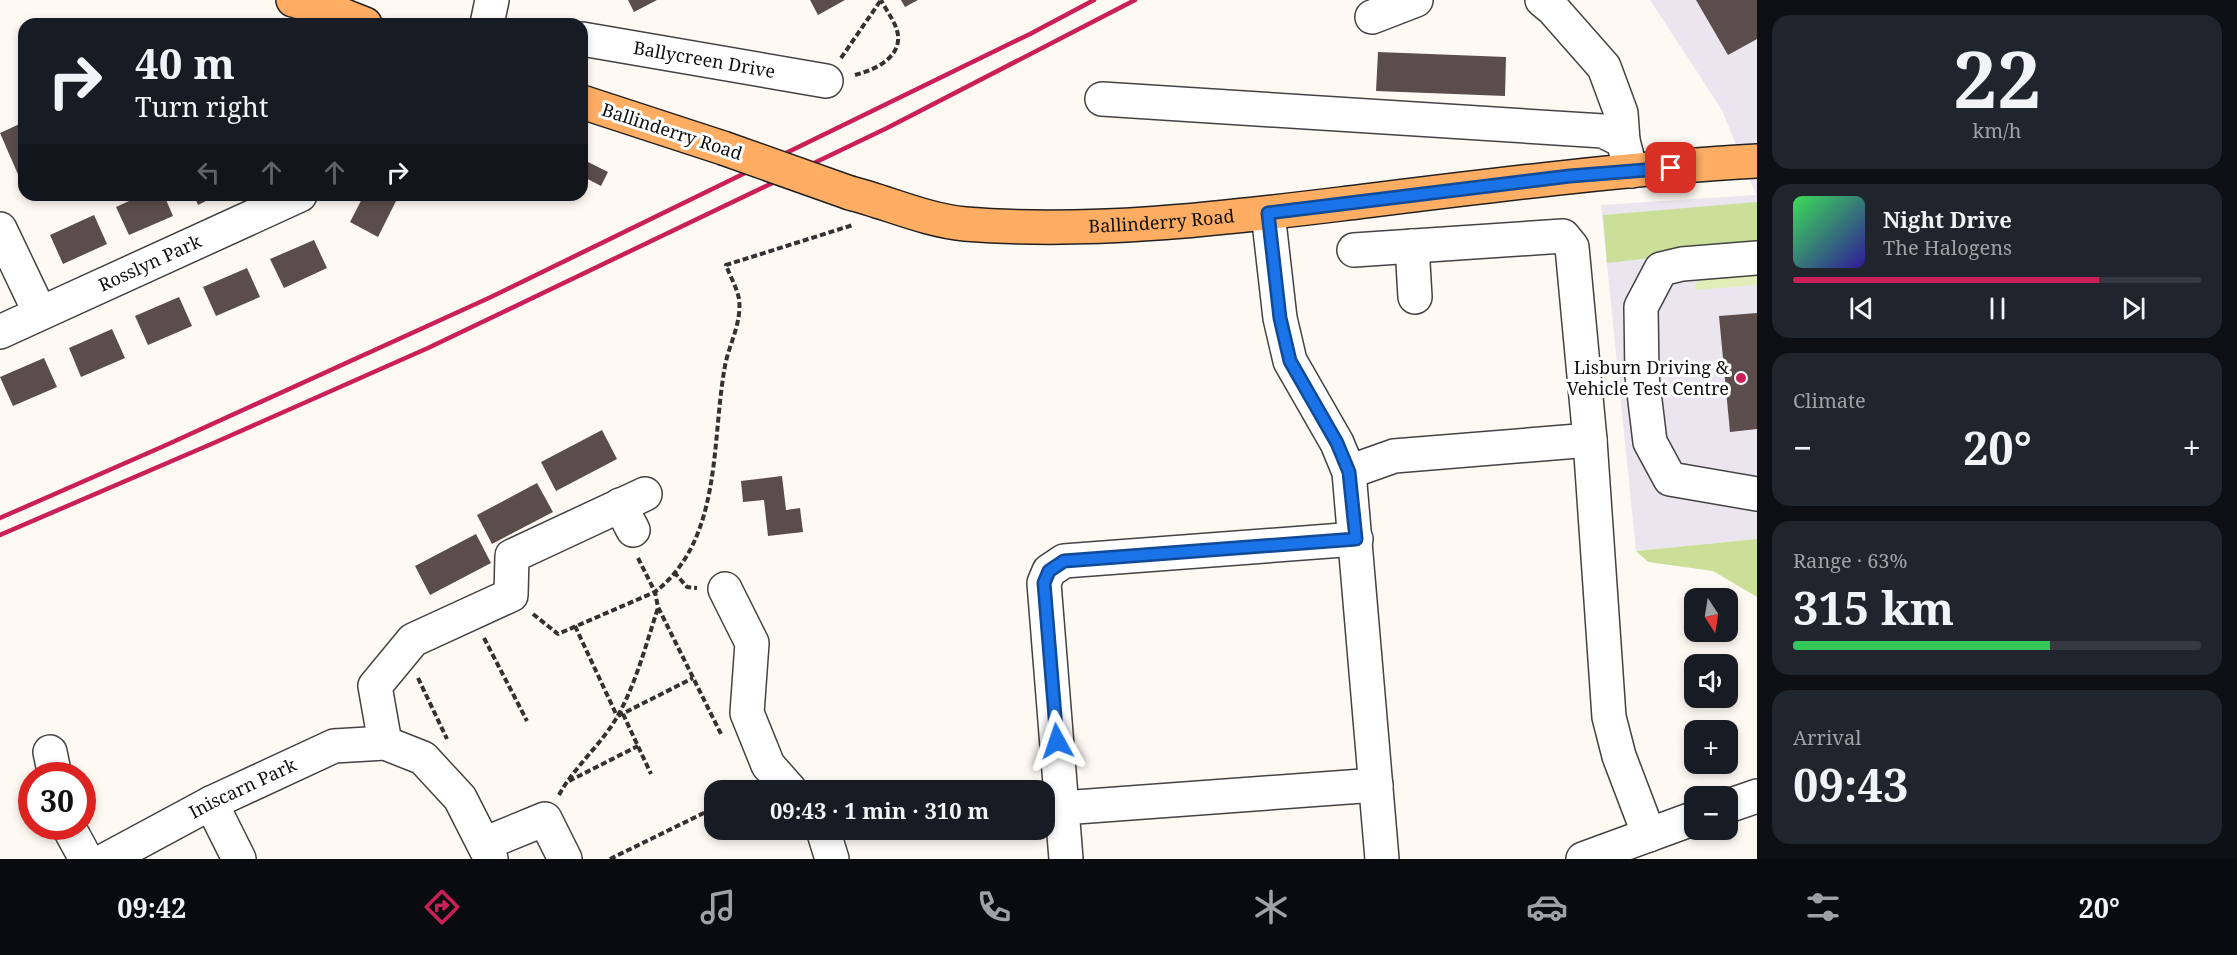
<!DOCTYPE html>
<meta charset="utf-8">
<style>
body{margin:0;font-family:"Noto Serif",serif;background:#20242c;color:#f1f3f6;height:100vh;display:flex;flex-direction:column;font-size:22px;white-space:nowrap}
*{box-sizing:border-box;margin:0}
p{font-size:20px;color:#9ea1a6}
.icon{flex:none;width:33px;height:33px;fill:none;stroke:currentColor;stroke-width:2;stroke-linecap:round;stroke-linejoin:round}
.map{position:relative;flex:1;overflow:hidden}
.details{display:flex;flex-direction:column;gap:15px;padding:15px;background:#0d0f14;width:480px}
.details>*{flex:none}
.hud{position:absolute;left:18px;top:18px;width:570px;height:183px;border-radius:18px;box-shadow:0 3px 9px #0003;background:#171b24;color:#f1f3f6;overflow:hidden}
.needle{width:39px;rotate:168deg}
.buttons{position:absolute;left:1684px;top:588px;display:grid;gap:12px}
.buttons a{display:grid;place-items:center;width:54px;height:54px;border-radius:12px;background:#171b24;box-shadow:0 3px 9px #0003;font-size:30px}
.speed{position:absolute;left:18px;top:762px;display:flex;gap:12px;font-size:30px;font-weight:700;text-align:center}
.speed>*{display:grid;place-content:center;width:78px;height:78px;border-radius:50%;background:#171b24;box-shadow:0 3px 9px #0003;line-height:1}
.speed .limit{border:9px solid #d22;background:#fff;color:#111}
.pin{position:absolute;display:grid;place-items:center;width:51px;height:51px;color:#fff;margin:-26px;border-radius:12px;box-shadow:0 3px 9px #0006}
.me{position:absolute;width:66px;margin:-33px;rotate:355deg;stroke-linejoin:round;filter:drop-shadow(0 0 4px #0008)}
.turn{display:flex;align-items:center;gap:21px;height:126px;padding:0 18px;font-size:27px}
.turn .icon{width:78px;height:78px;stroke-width:2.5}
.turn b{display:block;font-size:42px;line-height:51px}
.lanes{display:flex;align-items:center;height:57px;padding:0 18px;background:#0003;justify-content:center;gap:30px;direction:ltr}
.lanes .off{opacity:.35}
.big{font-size:45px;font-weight:700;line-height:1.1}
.details .widget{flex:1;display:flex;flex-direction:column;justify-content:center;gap:9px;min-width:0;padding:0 21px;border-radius:18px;background:#20242c}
.details .dial{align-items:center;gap:0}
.dial b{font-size:78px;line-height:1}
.song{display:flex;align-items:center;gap:18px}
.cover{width:72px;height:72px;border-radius:9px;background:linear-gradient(135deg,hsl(130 70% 55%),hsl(250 70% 35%))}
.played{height:6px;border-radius:3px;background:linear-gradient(90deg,#ca1f57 75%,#363941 75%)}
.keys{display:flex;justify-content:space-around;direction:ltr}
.heat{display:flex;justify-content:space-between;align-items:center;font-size:33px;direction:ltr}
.charge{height:9px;border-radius:4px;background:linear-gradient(90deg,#34c759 63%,#363941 0)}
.trip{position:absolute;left:704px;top:780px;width:351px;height:60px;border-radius:18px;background:#171b24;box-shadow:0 3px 9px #0003;font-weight:700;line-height:60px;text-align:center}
.menu{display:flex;height:96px;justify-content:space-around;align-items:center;background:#090b0e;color:#9ea1a6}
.menu .icon{width:42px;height:42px}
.menu .on{color:#ca1f57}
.menu b{font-size:27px;color:#f1f3f6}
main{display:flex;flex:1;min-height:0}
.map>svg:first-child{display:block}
</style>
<main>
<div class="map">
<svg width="1757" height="859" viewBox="0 0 1757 859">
<rect width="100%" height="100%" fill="#fff9f3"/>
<polygon fill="#ebe5ef" points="1650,0 1757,0 1757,539 1636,551 1601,205 1756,195 1722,110"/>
<polygon fill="#e3edba" points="1757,275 1757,285 1696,290 1695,285 1698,280"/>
<g fill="#ccdf98">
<polygon points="1757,202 1757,246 1607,263 1603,215"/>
<polygon points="1757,539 1757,597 1713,571 1648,562 1636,551"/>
</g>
<g fill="#5a4d4c">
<polygon points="628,0 657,0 634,12"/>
<polygon points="810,0 845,0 818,15"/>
<polygon points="901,0 918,0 905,7"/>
<polygon points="1696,0 1757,0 1757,39 1728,55"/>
<polygon points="1378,52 1506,57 1505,96 1376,91"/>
<polygon points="24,122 24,177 20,179 0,133"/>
<polygon points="582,159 608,172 601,186 582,176"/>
<polygon points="142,195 164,195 173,216 129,235 116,207"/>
<polygon points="194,195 218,195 198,205"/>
<polygon points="364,195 399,195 378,237 350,222"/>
<polygon points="94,215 107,244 63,264 50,235"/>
<polygon points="314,240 327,268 284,288 270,259"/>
<polygon points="247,268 260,297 216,316 203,287"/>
<polygon points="179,297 192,326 148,345 135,316"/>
<polygon points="1757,313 1757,429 1730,432 1719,316"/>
<polygon points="112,329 125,358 81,377 69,348"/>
<polygon points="44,358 57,387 13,406 0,377"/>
<polygon points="602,430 617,459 556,491 541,462"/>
<polygon points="782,476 786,510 800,508 803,532 768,536 764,500 743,502 741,481"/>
<polygon points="537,483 553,512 492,544 477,515"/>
<polygon points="476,534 491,563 430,595 415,566"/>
</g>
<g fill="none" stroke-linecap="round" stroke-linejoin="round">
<defs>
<g id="minor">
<polyline points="1542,0 1553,9 1604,67 1621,113 1623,141"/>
<polyline points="1372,17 1416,0"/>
<polyline points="487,24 492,0"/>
<path id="s1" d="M582,39L826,81"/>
<polyline points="1102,99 1603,131 1623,141 1631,171"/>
<polyline points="1268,213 1280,318 1290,361 1337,443 1349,472 1382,859"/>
<polyline points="0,229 40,313"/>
<polyline points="1412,246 1415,297"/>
<polyline points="1354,250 1563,236 1572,247 1590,440 1609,717 1619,756 1649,835"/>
<polyline points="1757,258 1682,264 1661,269 1641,307 1642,376 1650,442 1670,479 1757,494"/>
<path id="s2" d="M0,332L300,195"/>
<polyline points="1349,472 1394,456 1590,440"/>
<polyline points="620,505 633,530"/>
<polyline points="725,589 752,643 747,713 768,765 790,790"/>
<polyline points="385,743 375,686 413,640 511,595 512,556 645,494"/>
<polyline points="50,752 55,776"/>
<polyline points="211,803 239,859"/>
<polyline points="1728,806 1757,796"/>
<polyline points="1062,808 1376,785"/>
<polyline points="68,826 86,859"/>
<polyline points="823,830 832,859"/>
<polyline points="484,844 545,819 565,859"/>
<path id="s3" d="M107,859L211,803L334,746L385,743L423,758L460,798L491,859"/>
<polyline points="1066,859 1044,583 1049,571 1064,561 1356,539"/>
<polyline points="1583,859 1695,818"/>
</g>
<g id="major">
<polyline points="293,0 332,11 365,24"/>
<polyline points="582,102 723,148"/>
<path id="s4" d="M850,193C889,203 925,220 965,224C1090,234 1217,219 1341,204C1479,187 1618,169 1757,161"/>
</g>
</defs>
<use href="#minor" stroke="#434343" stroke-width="36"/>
<use href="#major" stroke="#212121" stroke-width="36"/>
<g stroke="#323232" stroke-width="4" stroke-dasharray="6 3" stroke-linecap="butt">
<polyline points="841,58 881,0"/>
<path d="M855,75C878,69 908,54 895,25C891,16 885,8 881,0"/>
<polyline points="638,558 655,592 658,607 722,736"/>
<polyline points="674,572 687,587 697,588"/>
<path d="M533,614L558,634L655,592C723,539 711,441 725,366C729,344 742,323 739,299C737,288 730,276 726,265L853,225"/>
<polyline points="575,626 617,716"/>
<polyline points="484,638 527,721"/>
<polyline points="418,678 447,739"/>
<polyline points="623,714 651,774"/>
<polyline points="618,716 693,678"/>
<polyline points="569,781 638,746"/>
<path d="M559,795C574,767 601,745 617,717C636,684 646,644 658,608"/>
<polyline points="610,859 714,808"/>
</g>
<use href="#minor" stroke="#fff" stroke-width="33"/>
<use href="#major" stroke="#ffad63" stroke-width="33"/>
<g stroke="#ca1f57" stroke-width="4.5">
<polyline points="0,518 164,446 491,297 1030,34 1094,0"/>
<polyline points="0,535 216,442 428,348 887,128 1135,0"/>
</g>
<defs>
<polyline id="major-bridge" points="723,148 850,193"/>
</defs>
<use href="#major-bridge" stroke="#212121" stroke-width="36" stroke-linecap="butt"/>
<use href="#major-bridge" stroke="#ffad63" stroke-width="33"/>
</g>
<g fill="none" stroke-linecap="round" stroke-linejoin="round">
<defs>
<polyline id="route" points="1057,741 1044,583 1049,571 1064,561 1356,539 1349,472 1337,443 1290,361 1280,318 1268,213 1570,176 1671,168"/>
</defs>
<use href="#route" stroke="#114b97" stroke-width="15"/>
<use href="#route" stroke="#1a73e8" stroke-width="10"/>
</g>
<circle fill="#ca1f57" stroke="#fff" stroke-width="2" cx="1741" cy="378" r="6"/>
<g text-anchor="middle" stroke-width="6" stroke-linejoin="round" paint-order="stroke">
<g font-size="18" fill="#101010" stroke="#fff">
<text dy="6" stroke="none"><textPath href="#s1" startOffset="124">Ballycreen Drive</textPath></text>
<text transform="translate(672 132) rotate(18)" y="6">Ballinderry Road</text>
<text dy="6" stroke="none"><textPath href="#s4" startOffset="316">Ballinderry Road</textPath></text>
<text dy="6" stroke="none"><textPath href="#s2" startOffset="165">Rosslyn Park</textPath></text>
<text dy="6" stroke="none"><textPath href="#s3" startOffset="153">Iniscarn Park</textPath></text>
</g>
<g font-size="18" fill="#101010" stroke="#fff" text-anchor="end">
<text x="1729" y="374">Lisburn Driving &amp;<tspan x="1729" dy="21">Vehicle Test Centre</tspan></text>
</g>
</g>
</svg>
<div class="buttons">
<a><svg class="needle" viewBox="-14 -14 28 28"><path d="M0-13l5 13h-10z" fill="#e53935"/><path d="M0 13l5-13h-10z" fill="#9ea1a6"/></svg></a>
<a><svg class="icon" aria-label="sound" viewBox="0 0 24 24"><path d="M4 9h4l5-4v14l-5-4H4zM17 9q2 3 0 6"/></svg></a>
<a>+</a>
<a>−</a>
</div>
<div class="speed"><div class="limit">30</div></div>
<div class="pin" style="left:1671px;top:168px;background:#d93025"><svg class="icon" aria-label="arrive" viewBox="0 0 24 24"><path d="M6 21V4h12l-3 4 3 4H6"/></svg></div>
<svg class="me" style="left:1057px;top:741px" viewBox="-20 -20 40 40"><path d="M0-17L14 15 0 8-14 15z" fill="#1a73e8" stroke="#fff" stroke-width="4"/></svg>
<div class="trip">09:43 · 1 min · 310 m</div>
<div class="hud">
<div class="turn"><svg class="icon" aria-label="right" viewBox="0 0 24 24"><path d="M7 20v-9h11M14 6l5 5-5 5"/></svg><div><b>40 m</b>Turn right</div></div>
<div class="lanes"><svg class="icon off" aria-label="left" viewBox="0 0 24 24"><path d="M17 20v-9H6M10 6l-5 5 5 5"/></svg><svg class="icon off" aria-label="ahead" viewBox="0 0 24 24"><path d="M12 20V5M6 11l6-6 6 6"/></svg><svg class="icon off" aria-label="ahead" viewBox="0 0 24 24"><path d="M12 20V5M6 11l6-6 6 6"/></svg><svg class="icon" aria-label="right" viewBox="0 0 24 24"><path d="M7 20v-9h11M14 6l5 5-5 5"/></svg></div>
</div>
</div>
<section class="details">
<div class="widget dial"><b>22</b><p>km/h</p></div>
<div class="widget">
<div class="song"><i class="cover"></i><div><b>Night Drive</b><p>The Halogens</p></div></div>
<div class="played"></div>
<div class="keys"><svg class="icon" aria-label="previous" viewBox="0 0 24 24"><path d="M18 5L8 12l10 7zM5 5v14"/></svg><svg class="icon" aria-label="pause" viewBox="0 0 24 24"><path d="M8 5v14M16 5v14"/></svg><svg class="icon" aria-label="next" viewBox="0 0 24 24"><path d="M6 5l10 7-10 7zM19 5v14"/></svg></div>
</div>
<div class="widget"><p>Climate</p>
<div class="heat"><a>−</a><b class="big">20°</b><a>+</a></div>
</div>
<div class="widget"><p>Range · 63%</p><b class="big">315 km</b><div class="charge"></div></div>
<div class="widget"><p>Arrival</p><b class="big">09:43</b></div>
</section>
</main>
<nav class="menu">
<b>09:42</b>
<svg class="icon on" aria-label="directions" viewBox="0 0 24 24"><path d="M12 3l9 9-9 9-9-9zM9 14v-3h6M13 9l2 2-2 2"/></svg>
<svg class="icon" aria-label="music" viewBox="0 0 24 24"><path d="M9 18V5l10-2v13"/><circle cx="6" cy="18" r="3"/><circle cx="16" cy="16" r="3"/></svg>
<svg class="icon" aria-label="phone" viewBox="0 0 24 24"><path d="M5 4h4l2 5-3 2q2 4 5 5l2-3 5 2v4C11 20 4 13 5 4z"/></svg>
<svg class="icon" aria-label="climate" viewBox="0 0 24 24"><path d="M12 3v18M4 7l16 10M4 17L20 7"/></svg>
<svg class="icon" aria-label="car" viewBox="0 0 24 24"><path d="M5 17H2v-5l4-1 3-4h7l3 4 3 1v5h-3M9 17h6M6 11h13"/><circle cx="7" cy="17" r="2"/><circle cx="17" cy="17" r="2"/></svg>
<svg class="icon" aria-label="filters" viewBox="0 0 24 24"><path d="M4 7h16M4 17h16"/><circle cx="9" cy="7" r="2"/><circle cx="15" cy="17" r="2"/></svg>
<b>20°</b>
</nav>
